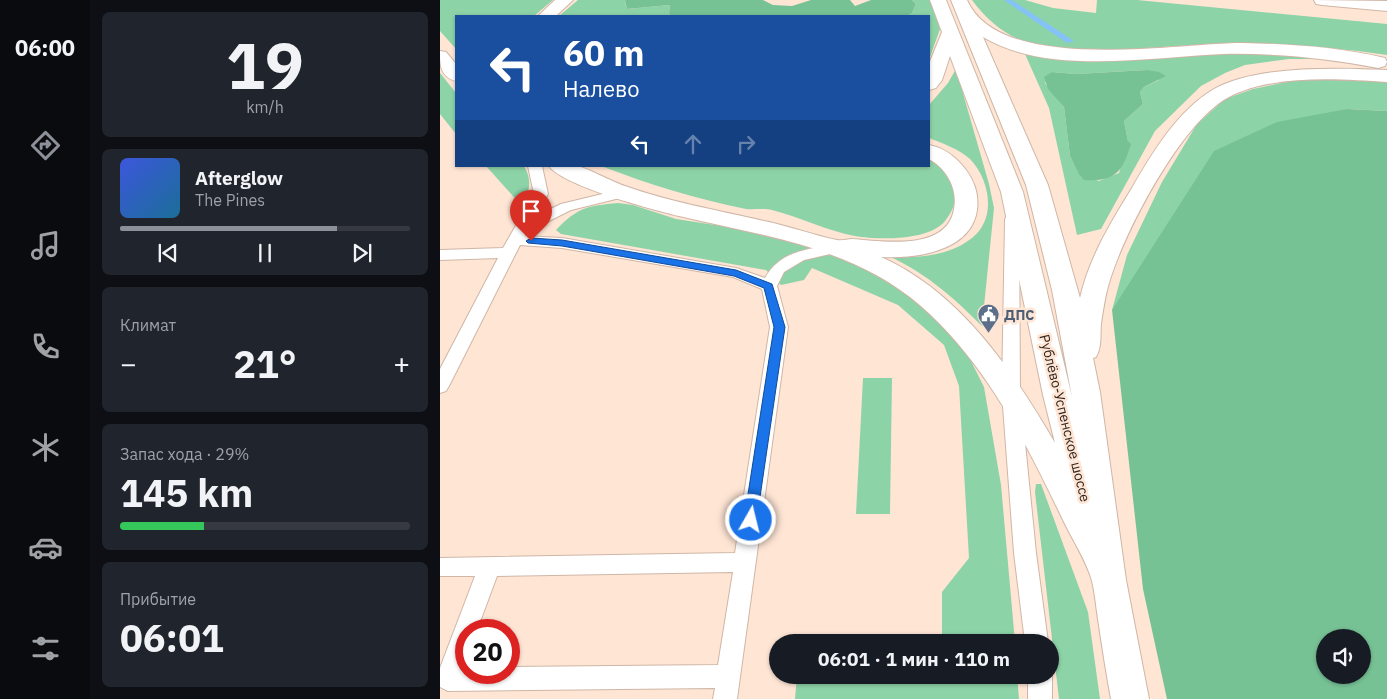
<!DOCTYPE html>
<html lang="ru">
<meta charset="utf-8">
<style>
body{margin:0;font-family:"IBM Plex Sans",sans-serif;background:#20242c;color:#f1f3f6;height:100vh;display:flex;flex-direction:column;font-size:19px;white-space:nowrap}
*{box-sizing:border-box;margin:0}
p{font-size:16px;color:#9ea1a6}
.icon{flex:none;width:28px;height:28px;fill:none;stroke:currentColor;stroke-width:2;stroke-linecap:round;stroke-linejoin:round}
.map{position:relative;flex:1;overflow:hidden}
.panel{display:flex;flex-direction:column;gap:12px;padding:12px;background:#0d0f14;width:350px}
.panel>*{flex:none}
.banner{position:absolute;left:15px;top:15px;width:475px;height:152px;border-radius:0px;box-shadow:0 1px 4px #0004;background:#1a4fa0;color:#fff;overflow:hidden}
.controls{position:absolute;left:876px;top:629px;display:grid;gap:10px}
.controls a{display:grid;place-items:center;width:55px;height:55px;border-radius:50%;background:#171b24;box-shadow:0 1px 4px #0004;font-size:25px}
.speed{position:absolute;left:15px;top:619px;display:flex;gap:10px;font-size:25px;font-weight:700;text-align:center}
.speed>*{display:grid;place-content:center;width:65px;height:65px;border-radius:50%;background:#171b24;box-shadow:0 1px 4px #0004;line-height:1}
.speed .limit{border:8px solid #d22;background:#fff;color:#111}
.pin{position:absolute;display:grid;place-items:center;width:42px;height:42px;color:#fff;margin:-51px -21px;border-radius:50% 50% 50% 0;rotate:-45deg;box-shadow:0 0 5px #0007}
.pin .icon{rotate:45deg}
.me{position:absolute;width:55px;margin:-28px;rotate:8deg;stroke-linejoin:round;filter:drop-shadow(0 0 4px #0008)}
.turn{display:flex;align-items:center;gap:18px;height:105px;padding:0 25px;font-size:22px}
.turn .icon{width:65px;height:65px;stroke-width:2.5}
.turn b{display:block;font-size:35px;line-height:42px}
.lanes{display:flex;align-items:center;height:48px;padding:0 25px;background:#0003;justify-content:center;gap:25px;direction:ltr}
.lanes .off{opacity:.35}
.big{font-size:38px;font-weight:800;line-height:1.1}
.panel .tile{flex:1;display:flex;flex-direction:column;justify-content:center;gap:8px;min-width:0;padding:0 18px;border-radius:8px;background:#20242c}
.panel .dial{align-items:center;gap:0}
.dial b{font-size:65px;line-height:1}
.song{display:flex;align-items:center;gap:15px}
.cover{width:60px;height:60px;border-radius:8px;background:linear-gradient(135deg,hsl(230 70% 55%),hsl(200 70% 35%))}
.played{height:5px;border-radius:2px;background:linear-gradient(90deg,#8c9099 75%,#363941 75%)}
.keys{display:flex;justify-content:space-around;direction:ltr}
.heat{display:flex;justify-content:space-between;align-items:center;font-size:28px;direction:ltr}
.charge{height:8px;border-radius:4px;background:linear-gradient(90deg,#34c759 29%,#363941 0)}
.trip{position:absolute;left:329px;top:634px;width:290px;height:50px;border-radius:25px;background:#171b24;box-shadow:0 1px 4px #0004;font-weight:800;line-height:50px;text-align:center}
main{display:flex;flex:1;min-height:0}
.tabs{display:flex;flex-direction:column;width:90px;justify-content:space-around;align-items:center;background:#090b0e;color:#9ea1a6}
.tabs .icon{width:35px;height:35px}
.tabs .active{color:#8c9099}
.tabs b{font-size:22px;color:#f1f3f6}
.map>svg:first-child{display:block}
</style>
<main>
<nav class="tabs">
<b>06:00</b>
<svg class="icon active" aria-label="directions" viewBox="0 0 24 24"><path d="M12 3l9 9-9 9-9-9zM9 14v-3h6M13 9l2 2-2 2"/></svg>
<svg class="icon" aria-label="music" viewBox="0 0 24 24"><path d="M9 18V5l10-2v13"/><circle cx="6" cy="18" r="3"/><circle cx="16" cy="16" r="3"/></svg>
<svg class="icon" aria-label="phone" viewBox="0 0 24 24"><path d="M5 4h4l2 5-3 2q2 4 5 5l2-3 5 2v4C11 20 4 13 5 4z"/></svg>
<svg class="icon" aria-label="climate" viewBox="0 0 24 24"><path d="M12 3v18M4 7l16 10M4 17L20 7"/></svg>
<svg class="icon" aria-label="car" viewBox="0 0 24 24"><path d="M5 17H2v-5l4-1 3-4h7l3 4 3 1v5h-3M9 17h6M6 11h13"/><circle cx="7" cy="17" r="2"/><circle cx="17" cy="17" r="2"/></svg>
<svg class="icon" aria-label="filters" viewBox="0 0 24 24"><path d="M4 7h16M4 17h16"/><circle cx="9" cy="7" r="2"/><circle cx="15" cy="17" r="2"/></svg>
</nav>
<section class="panel">
<div class="tile dial"><b>19</b><p>km/h</p></div>
<div class="tile">
<div class="song"><i class="cover"></i><div><b>Afterglow</b><p>The Pines</p></div></div>
<div class="played"></div>
<div class="keys"><svg class="icon" aria-label="previous" viewBox="0 0 24 24"><path d="M18 5L8 12l10 7zM5 5v14"/></svg><svg class="icon" aria-label="pause" viewBox="0 0 24 24"><path d="M8 5v14M16 5v14"/></svg><svg class="icon" aria-label="next" viewBox="0 0 24 24"><path d="M6 5l10 7-10 7zM19 5v14"/></svg></div>
</div>
<div class="tile"><p>Климат</p>
<div class="heat"><a>−</a><b class="big">21°</b><a>+</a></div>
</div>
<div class="tile"><p>Запас хода · 29%</p><b class="big">145 km</b><div class="charge"></div></div>
<div class="tile"><p>Прибытие</p><b class="big">06:01</b></div>
</section>
<div class="map">
<svg width="947" height="699" viewBox="0 0 947 699">
<rect width="100%" height="100%" fill="#ffe5d4"/>
<g fill="#8dd3a8" fill-rule="evenodd">
<polygon points="0,0 113,0 94,16 16,16 16,49 0,31"/>
<polygon points="138,0 186,0 185,2 187,9 230,5 229,13 230,16 119,16"/>
<polygon points="472,0 490,0 500,29 489,60 489,16 467,16 472,13 476,4"/>
<path d="M532,0H585L613,8L656,13L657,0H697L947,24V55C891,47 834,42 777,44C721,45 640,58 588,43C564,35 546,19 532,0Z"/>
<path d="M783,53L866,54L883,59H849L805,65L785,73L761,86L715,131L661,229L637,235L609,108L585,54L625,60ZM707,70L719,80L704,87L700,92L703,104L684,121L688,141L679,173L659,181L638,173L630,156L624,107L605,83L612,72L636,74Z"/>
<path d="M516,69L549,184L554,208L542,326C513,297 488,275 451,257C480,258 509,256 532,238C557,218 550,180 530,159C519,149 502,143 489,138V105L508,83Z"/>
<polygon points="0,73 16,93 16,134 0,114"/>
<polygon points="910,78 947,82 947,111 907,109 672,310 687,255 722,182 757,124 785,99 813,89 852,81"/>
<path d="M489,158C501,166 513,178 515,193C516,204 512,212 505,221C489,241 439,240 415,236C387,231 360,217 332,210C324,208 314,210 306,209C256,199 208,184 161,166H489Z"/>
<path d="M46,166H84C93,181 89,192 82,206Z"/>
<path d="M178,203L193,205L236,219L308,230L362,245L434,271L453,282L499,319L528,355L544,387L561,485L575,642H399L502,641V592L529,558L519,386L504,345L458,305L372,268L364,280L341,285L326,270L121,234L116,230C138,207 147,206 178,203Z"/>
<polygon points="423,378 452,378 450,514 416,514"/>
<polygon points="596,484 601,484 648,612 660,699 619,699 595,492"/>
<polygon points="357,675 577,675 579,699 355,699"/>
</g>
<g fill="#77c295" fill-rule="evenodd">
<polygon points="186,0 323,0 333,5 352,6 371,0 410,0 415,6 431,0 472,0 476,4 472,13 467,16 230,16 229,13 230,5 187,9 185,1"/>
<path d="M707,70L719,72L726,76L704,87L700,92L703,104L684,121L688,141L691,144C682,172 676,182 644,180L638,173L630,156L624,107L608,89L604,77L612,72L636,74Z"/>
<path d="M907,109L947,111V699H727L703,589L672,310L774,151L837,122ZM885,638H922V675H885Z"/>
</g>
<g fill="none" stroke-linecap="round" stroke-linejoin="round">
<polygon fill="#85c2f8" fill-rule="evenodd" points="564,0 572,0 634,41 627,43"/>
<defs>
<g id="lane">
<path d="M88,166H102L108,194L96,216L121,204L183,189L188,190L190,193L188,196L131,210L87,232L85,236L122,238L296,268L325,278C340,251 366,250 394,244L399,246L402,249L399,252L364,260L344,272L337,286L348,327L297,699H273L275,688L8,691L0,687V668L35,576H0V558L295,553L330,327L322,289L293,277L122,248L80,245L9,386L6,391L0,393V369L58,258L0,260V250L63,248L94,194ZM293,572L278,665L69,667V672H26V667H24L26,662V630H37L57,576Z"/>
<polygon points="572,215 577,216 579,219 580,393 596,553 608,642 585,642 574,553 562,393 565,219 567,216"/>
<polygon points="610,670 612,675 612,699 588,699 588,675 610,675"/>
</g>
<g id="secondary">
<polygon points="115,0 133,0 116,16 98,16"/>
<path d="M490,0H506L583,192L632,397L612,290L586,185L511,0H527C560,75 735,43 802,43C849,44 898,47 945,58L947,62L945,66L938,68C887,58 835,53 783,54C711,57 607,76 543,37L608,185L640,298C649,258 671,222 692,188C712,153 738,110 774,89C817,65 898,68 947,70V82C899,79 833,74 789,97C742,121 684,232 669,283C665,296 663,310 661,324C660,335 662,347 656,357L653,358L660,392L686,580L709,699H671C666,672 662,646 658,619C656,607 655,593 652,581C647,562 632,539 623,520C581,432 527,325 438,276C377,242 306,232 239,216C214,210 123,186 109,166C118,166 127,165 136,166C146,167 172,182 185,186C230,202 277,210 324,221C349,226 373,235 397,240C402,241 407,239 412,239C442,241 507,252 514,209C518,189 507,169 489,159V145C505,148 516,157 526,170C535,182 539,196 537,210C531,252 474,259 441,257C520,292 573,371 615,443L603,395L561,192L510,56L502,80L496,88L489,90V64L502,32Z"/>
<path d="M0,51L6,52L16,64V81C0,77 0,65 0,51Z"/>
</g>
<polygon id="highway" points="874,0 947,1 947,11 882,5 876,4"/>
</defs>
<use href="#lane" stroke="#cfb6a6" stroke-width="2"/>
<use href="#secondary" stroke="#cfb6a6" stroke-width="2"/>
<use href="#highway" stroke="#cfb6a6" stroke-width="2"/>
<use href="#lane" fill="#fff" fill-rule="evenodd"/>
<use href="#secondary" fill="#fff" fill-rule="evenodd"/>
<use href="#highway" fill="#fff" fill-rule="evenodd"/>
</g>
<polygon fill="#1a73e8" stroke="#114b97" points="91,238 122,240 296,270 332,284 345,327 316,524 311,526 306,524 304,520 334,327 324,288 294,276 122,246 88,243 86,241"/>
<defs>
<symbol id="civic-pin" viewBox="-11 -11 22 30"><path d="M0 17L-7.5 6A9.5 9.5 0 1 1 7.5 6Z" fill="#5c6f8a" stroke="#ffe5d4"/><path d="M-.6-6.5H3V-4.5H.6V-3L4-1V1h2V6H-6V1h2V-1L-.6-3ZM-1.2 2.5V6h2.4V2.5Z" fill="#fff"/></symbol>
</defs>
<g fill-rule="evenodd">
<use href="#civic-pin" x="536" y="302" width="25" height="34"/>
</g>
<g text-anchor="middle" stroke-width="5" stroke-linejoin="round" paint-order="stroke">
<g font-size="14" font-weight="bold" fill="#4e5e75" stroke="#ffe5d4" text-anchor="start">
<text x="564" y="320">ДПС</text>
</g>
<g font-size="14" fill="#2f251f" stroke="#ffe5d4">
<text transform="translate(625 418) rotate(76)" y="5">Рублёво-Успенское шоссе</text>
</g>
</g>
</svg>
<div class="controls">
<a><svg class="icon" aria-label="sound" viewBox="0 0 24 24"><path d="M4 9h4l5-4v14l-5-4H4zM17 9q2 3 0 6"/></svg></a>
</div>
<div class="speed"><div class="limit">20</div></div>
<div class="pin" style="left:91px;top:241px;background:#d93025"><svg class="icon" aria-label="arrive" viewBox="0 0 24 24"><path d="M6 21V4h12l-3 4 3 4H6"/></svg></div>
<svg class="me" style="left:311px;top:520px" viewBox="-20 -20 40 40"><circle r="17" fill="#1a73e8" stroke="#fff" stroke-width="3"/><path d="M0-11L8 9 0 5-8 9z" fill="#fff"/></svg>
<div class="trip">06:01 · 1 мин · 110 m</div>
<div class="banner">
<div class="turn"><svg class="icon" aria-label="left" viewBox="0 0 24 24"><path d="M17 20v-9H6M10 6l-5 5 5 5"/></svg><div><b>60 m</b>Налево</div></div>
<div class="lanes"><svg class="icon" aria-label="left" viewBox="0 0 24 24"><path d="M17 20v-9H6M10 6l-5 5 5 5"/></svg><svg class="icon off" aria-label="ahead" viewBox="0 0 24 24"><path d="M12 20V5M6 11l6-6 6 6"/></svg><svg class="icon off" aria-label="right" viewBox="0 0 24 24"><path d="M7 20v-9h11M14 6l5 5-5 5"/></svg></div>
</div>
</div>
</main>
